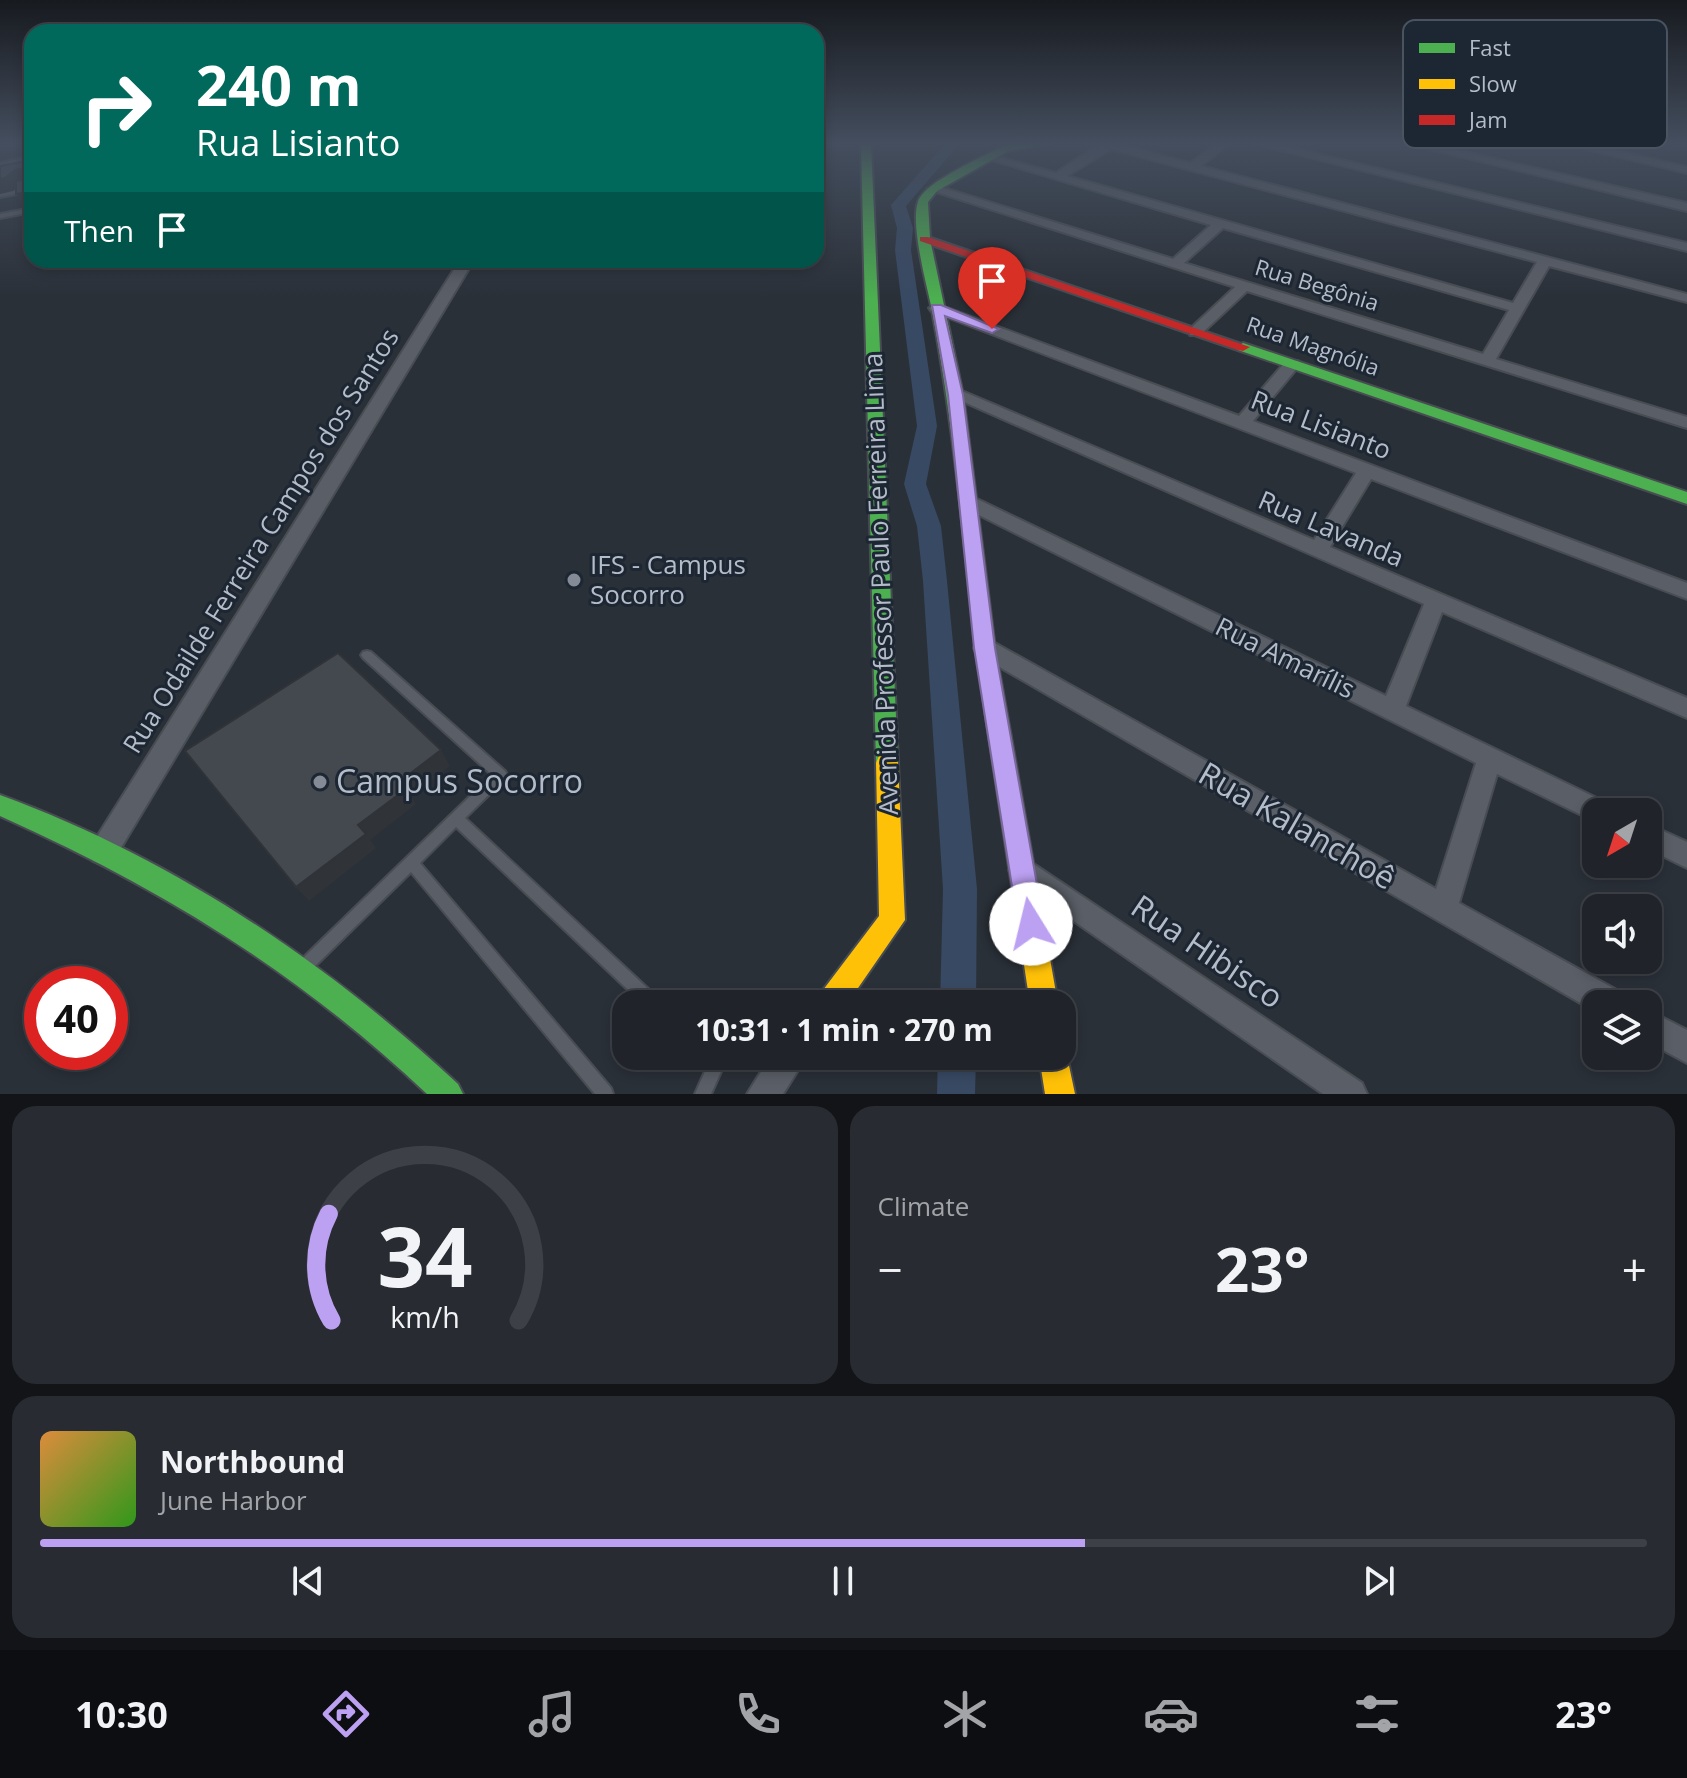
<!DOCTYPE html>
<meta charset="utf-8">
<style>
body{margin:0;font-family:"Open Sans",sans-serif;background:#282c32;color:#f1f3f6;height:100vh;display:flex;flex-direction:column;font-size:30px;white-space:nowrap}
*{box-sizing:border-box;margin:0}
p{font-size:26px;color:#a2a4a8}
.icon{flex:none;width:44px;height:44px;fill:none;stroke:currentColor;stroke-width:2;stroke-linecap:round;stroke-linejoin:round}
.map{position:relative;height:1094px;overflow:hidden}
.panel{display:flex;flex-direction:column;gap:12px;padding:12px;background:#121417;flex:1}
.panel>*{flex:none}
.hud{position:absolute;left:24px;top:24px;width:800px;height:244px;border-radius:24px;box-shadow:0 4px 12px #0003,0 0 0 2px #3d4147;background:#00695c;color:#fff;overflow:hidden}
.needle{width:52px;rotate:219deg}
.buttons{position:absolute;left:1582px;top:798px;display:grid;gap:16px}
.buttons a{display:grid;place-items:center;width:80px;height:80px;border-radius:16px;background:#20242a;box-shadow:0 4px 12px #0003,0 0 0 2px #3d4147;font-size:40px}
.speed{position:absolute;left:24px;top:966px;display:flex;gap:16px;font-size:40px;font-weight:700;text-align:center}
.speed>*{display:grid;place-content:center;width:104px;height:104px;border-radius:50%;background:#20242a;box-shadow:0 4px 12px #0003,0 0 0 2px #3d4147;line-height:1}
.speed .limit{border:12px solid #d22;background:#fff;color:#111}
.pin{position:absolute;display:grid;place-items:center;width:68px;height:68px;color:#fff;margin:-82px -34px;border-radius:50% 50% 50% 0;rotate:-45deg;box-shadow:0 0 8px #0007}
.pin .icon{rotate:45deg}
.me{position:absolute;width:88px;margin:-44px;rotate:351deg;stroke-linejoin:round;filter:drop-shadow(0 0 6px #0008)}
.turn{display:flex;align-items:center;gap:28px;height:168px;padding:0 40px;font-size:36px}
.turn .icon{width:104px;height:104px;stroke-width:2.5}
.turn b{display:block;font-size:56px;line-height:68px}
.then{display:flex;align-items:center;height:76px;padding:0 40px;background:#0003;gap:16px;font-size:30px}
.big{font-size:60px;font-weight:700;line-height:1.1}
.panel .tile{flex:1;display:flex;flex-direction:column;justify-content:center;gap:12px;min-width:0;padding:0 28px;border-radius:24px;background:#282c32}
.panel .dial{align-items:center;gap:0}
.dial svg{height:208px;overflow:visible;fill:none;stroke:#3d4147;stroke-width:7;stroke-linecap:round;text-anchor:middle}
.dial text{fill:#f1f3f6;stroke:none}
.song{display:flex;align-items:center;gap:24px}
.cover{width:96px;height:96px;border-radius:12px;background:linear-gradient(135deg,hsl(30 70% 55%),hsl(110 70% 35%))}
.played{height:8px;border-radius:4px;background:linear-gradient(90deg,#bca0f2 65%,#3d4147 65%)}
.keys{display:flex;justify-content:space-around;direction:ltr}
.heat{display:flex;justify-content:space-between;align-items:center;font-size:44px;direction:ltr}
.panel .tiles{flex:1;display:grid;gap:12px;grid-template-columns:1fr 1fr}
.tile:last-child{grid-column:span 2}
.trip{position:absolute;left:612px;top:990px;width:464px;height:80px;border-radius:24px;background:#20242a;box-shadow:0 4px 12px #0003,0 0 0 2px #3d4147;font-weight:700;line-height:80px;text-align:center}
.tabs{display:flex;height:128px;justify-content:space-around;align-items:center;background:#0d0e11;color:#a2a4a8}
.tabs .icon{width:56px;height:56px}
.tabs .on{color:#bca0f2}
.tabs b{font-size:36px;color:#f1f3f6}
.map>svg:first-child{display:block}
</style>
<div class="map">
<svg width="1687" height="1094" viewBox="0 0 1687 1094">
<rect width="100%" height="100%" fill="#2a3038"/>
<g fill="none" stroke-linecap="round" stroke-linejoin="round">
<g fill="#384963" fill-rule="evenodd">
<polygon points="945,144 959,144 906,206 913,228 911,250 937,426 926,484 941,526 947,581 977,889 976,1004 940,1004 943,889 923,581 917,526 904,484 917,426 895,250 897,228 891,205"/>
<polygon points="938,1056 976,1056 975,1094 937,1094"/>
</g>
<defs>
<g id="lane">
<polygon points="32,187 32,191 0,197 0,193"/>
<polygon points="32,208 32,212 0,218 0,214"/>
<polygon points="367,651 371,652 505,771 507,775 505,779 465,818 659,999 662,1004 643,1004 456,827 420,863 611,1088 613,1094 595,1094 411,872 313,968 308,970 303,968 301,963 303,958 492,775 363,658 361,655 363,652"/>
<polygon points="697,1056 716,1056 723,1067 711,1094 695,1094 706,1069 699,1062"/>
</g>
<g id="street">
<path d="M1099,144H1118L1190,163L1216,144H1229L1201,166L1687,294V302L1549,266L1496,359L1687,417V428L1247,291L1200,335H1190V329L1235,287L927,189L937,186L1173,259L1211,225L985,158L991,155L1056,173ZM1111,149L1537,262L1513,303L1067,176ZM1223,228L1509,310L1483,354L1184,263Z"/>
<polygon points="1256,144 1276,144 1687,243 1687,251"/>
<polygon points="1409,144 1430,144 1687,203 1687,211"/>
<polygon points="1565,144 1587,144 1687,167 1687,173"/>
<polygon points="32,156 32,162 0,169 0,163"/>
<polygon points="460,260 474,260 113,861 103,865 93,861 90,852 93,843"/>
<polygon points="936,304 1239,416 1286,361 1298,361 1298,367 1253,421 1687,583 1687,599 1371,479 1330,547 1687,698 1687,718 1442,612 1406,706 1609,804 1613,812 1596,812 1596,822 1497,774 1459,903 1622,993 1626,1004 1596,1004 1596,1012 977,654 974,648 977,642 985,639 993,642 1436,889 1476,763 963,507 960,503 963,499 977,499 1386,696 1424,604 948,395 956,390 962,391 1314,540 1356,473 931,311 929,308"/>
<polygon points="1648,824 1687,842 1687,868 1648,849"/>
<polygon points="1023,857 1362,1083 1367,1094 1323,1094 1013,879 1009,870 1013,861"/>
<polygon points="1648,1010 1687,1030 1687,1063 1648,1042"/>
<polygon points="771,1056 807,1056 783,1094 747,1094"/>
</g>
<g id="fast">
<polygon points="861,144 871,144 898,763 895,770 887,773 879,770 876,763"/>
<path d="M1012,144H1049L1008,151L937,191L928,202L930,239L963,395L995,648L1011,737L1008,744L1000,746L992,744L989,737C967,595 959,451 932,310C927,286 910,224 918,202C924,182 983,157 1003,146Z"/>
<polygon points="1243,343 1687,492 1687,504 1238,350 1236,347"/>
<path d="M0,795C172,858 324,960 458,1084L463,1094H427C299,973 161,888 0,816Z"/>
</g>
<g id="slow">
<polygon points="1000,728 1008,730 1011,737 1058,1004 1030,1004 989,737 992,730"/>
<polygon points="887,753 895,756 898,763 905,920 847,1004 816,1004 820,994 879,916 876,763 879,756"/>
<polygon points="1062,1046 1067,1056 1075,1094 1045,1094 1039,1056 1062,1056"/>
</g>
<polygon id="jam" points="920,237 928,237 1250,347 1243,351 1238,350 920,241"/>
</defs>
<use href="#lane" stroke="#484c53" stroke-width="4"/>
<use href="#street" stroke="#484c53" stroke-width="4"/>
<use href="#fast" stroke="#484c53" stroke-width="4"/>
<use href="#slow" stroke="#484c53" stroke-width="4"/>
<use href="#jam" stroke="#484c53" stroke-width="4"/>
<use href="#lane" fill="#5a5e66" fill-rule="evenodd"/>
<use href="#street" fill="#5a5e66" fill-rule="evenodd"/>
<use href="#fast" fill="#4caf50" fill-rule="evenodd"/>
<use href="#slow" fill="#ffc107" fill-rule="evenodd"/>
<use href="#jam" fill="#c62828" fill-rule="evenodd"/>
</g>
<g fill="#303338">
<polygon points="32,167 32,181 23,183 13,191 0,194 0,179 15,170"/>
<polygon points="32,191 32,206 24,207 16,194"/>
<polygon points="441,750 450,766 411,796 416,804 370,840 376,848 309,901 296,887 358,825 399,782"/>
</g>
<g fill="#444950" stroke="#303338" stroke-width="2">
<polygon points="32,160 32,167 15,170 5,178 0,179 0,166"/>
<polygon points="32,178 32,191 16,194 16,181"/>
<polygon points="338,653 441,750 399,782 406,789 358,825 366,834 296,887 185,751"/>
</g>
<linearGradient id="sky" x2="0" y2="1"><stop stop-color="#171a1f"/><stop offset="0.48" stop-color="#444e5e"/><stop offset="1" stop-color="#444e5e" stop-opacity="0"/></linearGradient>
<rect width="1687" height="298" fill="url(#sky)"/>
<polygon fill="#bca0f2" stroke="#7a689d" stroke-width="2" points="932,305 941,305 999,329 992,333 945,316 963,395 995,648 1044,924 1041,933 1031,937 1022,933 1018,924 974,648 948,395"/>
<g fill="#848b96" stroke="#1d2633" stroke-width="3">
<circle cx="574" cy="580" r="8"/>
<circle cx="320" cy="782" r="8"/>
</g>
<g text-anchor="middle" stroke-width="6" stroke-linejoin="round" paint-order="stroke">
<g font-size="22" fill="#b4bcc9" stroke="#1d2633">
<text transform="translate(1317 285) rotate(17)" y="8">Rua Begônia</text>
<text transform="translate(1313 346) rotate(19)" y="8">Rua Magnólia</text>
</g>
<g font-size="26" fill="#b4bcc9" stroke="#1d2633">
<text transform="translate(1321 425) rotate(21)" y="9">Rua Lisianto</text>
<text transform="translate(1331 529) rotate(23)" y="9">Rua Lavanda</text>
<text transform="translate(261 541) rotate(-58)" y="9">Rua Odailde Ferreira Campos dos Santos</text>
<text transform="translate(881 584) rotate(-92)" y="9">Avenida Professor Paulo Ferreira Lima</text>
<text transform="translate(1285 658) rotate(26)" y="9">Rua Amarílis</text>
</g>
<g font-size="26" fill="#b4bcc9" stroke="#1d2633" text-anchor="start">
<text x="590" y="574">IFS - Campus<tspan x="590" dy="30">Socorro</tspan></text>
</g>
<g font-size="32" fill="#b4bcc9" stroke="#1d2633" text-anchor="start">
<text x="336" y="793">Campus Socorro</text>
</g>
<g font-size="32" fill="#b4bcc9" stroke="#1d2633">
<text transform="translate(1297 826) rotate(30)" y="11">Rua Kalanchoê</text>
<text transform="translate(1207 952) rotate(34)" y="11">Rua Hibisco</text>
</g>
</g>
<rect x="1403" y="20" width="264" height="128" rx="12" fill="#1d2633" stroke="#4a5360" stroke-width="2"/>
<rect x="1419" y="43" width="36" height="10" fill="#4caf50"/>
<rect x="1419" y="79" width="36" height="10" fill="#ffc107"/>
<rect x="1419" y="115" width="36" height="10" fill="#c62828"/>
<g font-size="22" fill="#b4bcc9">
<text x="1469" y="56">Fast</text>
<text x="1469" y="92">Slow</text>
<text x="1469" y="128">Jam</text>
</g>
</svg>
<div class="buttons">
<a><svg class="needle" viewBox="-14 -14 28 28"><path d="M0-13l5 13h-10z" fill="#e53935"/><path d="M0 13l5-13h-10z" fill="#a2a4a8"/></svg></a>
<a><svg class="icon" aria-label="sound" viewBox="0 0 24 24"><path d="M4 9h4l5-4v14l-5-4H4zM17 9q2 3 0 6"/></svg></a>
<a><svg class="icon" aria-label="layers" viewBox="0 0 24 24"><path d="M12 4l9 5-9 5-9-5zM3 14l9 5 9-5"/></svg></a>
</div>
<div class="speed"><div class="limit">40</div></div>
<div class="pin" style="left:992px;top:329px;background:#d93025"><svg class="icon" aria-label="arrive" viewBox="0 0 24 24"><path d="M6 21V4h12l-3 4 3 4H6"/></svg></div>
<svg class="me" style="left:1031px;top:924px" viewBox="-20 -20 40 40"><circle r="19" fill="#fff"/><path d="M0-13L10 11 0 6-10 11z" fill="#bca0f2"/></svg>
<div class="trip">10:31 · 1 min · 270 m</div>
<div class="hud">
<div class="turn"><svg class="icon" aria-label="right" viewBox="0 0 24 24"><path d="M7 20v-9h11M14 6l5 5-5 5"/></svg><div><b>240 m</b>Rua Lisianto</div></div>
<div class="then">Then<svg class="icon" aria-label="arrive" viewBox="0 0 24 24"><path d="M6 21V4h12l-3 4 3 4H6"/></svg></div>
</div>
</div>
<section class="panel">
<div class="tiles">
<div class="tile dial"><svg viewBox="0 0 100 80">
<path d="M14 69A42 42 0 1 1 86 69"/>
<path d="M14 69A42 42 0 0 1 13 28" stroke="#bca0f2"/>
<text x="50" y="56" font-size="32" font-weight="700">34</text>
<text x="50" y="72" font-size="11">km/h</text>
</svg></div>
<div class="tile"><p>Climate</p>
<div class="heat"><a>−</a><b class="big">23°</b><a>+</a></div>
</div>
<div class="tile">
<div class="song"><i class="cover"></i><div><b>Northbound</b><p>June Harbor</p></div></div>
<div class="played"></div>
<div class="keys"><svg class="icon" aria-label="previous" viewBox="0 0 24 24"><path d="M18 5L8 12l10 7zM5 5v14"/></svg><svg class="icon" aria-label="pause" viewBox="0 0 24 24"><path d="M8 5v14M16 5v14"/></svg><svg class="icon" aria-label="next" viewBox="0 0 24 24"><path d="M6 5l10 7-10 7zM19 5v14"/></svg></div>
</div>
</div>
</section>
<nav class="tabs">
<b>10:30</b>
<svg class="icon on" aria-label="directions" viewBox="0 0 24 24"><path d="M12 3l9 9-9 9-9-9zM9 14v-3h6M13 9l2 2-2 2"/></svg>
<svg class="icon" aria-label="music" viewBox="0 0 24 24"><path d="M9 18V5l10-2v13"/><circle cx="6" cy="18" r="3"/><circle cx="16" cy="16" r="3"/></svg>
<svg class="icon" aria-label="phone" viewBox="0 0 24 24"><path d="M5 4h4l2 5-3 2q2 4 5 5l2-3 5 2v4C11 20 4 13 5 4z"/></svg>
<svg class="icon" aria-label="climate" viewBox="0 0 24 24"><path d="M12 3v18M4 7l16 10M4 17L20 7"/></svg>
<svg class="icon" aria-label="car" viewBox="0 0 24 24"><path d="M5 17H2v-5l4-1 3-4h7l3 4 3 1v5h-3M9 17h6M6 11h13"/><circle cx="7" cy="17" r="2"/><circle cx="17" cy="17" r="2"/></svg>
<svg class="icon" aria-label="filters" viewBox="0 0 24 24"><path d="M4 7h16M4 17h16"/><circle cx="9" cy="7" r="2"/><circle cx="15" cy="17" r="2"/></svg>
<b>23°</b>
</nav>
